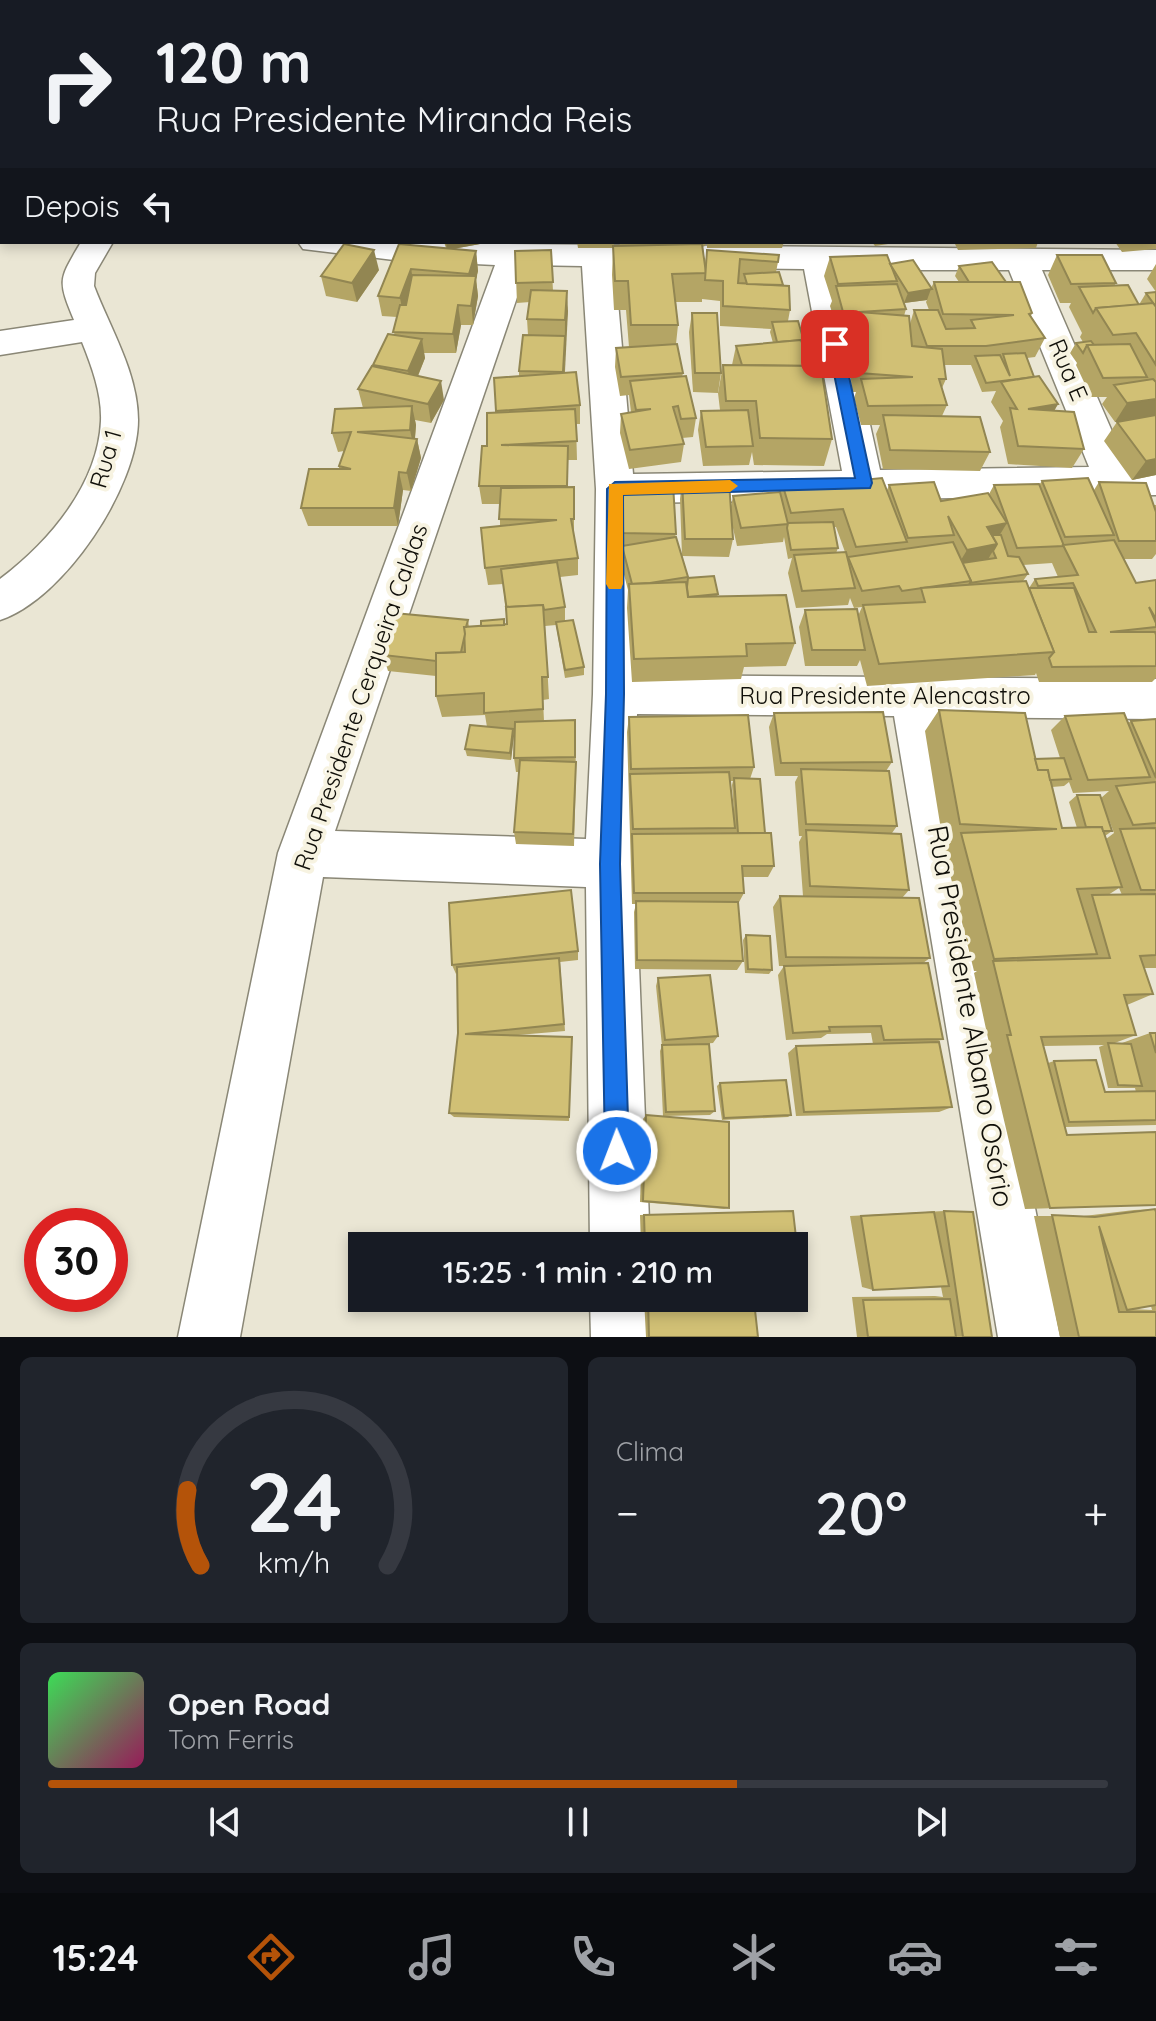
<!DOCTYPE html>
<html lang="pt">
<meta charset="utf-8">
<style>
body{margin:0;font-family:Quicksand,sans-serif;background:#20242c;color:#f1f3f6;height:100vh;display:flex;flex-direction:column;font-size:30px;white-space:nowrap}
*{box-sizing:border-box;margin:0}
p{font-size:26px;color:#9ea1a6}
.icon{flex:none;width:44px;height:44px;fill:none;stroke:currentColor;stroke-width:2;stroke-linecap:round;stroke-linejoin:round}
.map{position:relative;height:1337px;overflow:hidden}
.panel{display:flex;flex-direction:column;gap:20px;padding:20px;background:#0d0f14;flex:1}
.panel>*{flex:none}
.banner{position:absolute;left:0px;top:0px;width:1156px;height:244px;box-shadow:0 4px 12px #0003;background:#171b24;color:#f1f3f6;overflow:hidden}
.speed{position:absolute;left:24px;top:1208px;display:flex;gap:16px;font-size:40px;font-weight:700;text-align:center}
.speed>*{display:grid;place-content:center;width:104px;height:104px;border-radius:50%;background:#171b24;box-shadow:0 4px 12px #0003;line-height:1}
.speed .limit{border:12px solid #d22;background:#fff;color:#111}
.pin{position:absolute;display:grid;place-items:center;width:68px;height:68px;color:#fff;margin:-34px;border-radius:16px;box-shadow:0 4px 12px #0006}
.me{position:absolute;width:88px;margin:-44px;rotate:359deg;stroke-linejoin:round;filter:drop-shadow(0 0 6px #0008)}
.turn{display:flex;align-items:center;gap:28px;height:168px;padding:0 24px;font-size:36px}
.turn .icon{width:104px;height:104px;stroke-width:2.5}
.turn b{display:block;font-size:56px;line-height:68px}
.then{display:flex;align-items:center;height:76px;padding:0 24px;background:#0003;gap:16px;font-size:30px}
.big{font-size:60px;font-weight:600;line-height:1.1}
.panel .widget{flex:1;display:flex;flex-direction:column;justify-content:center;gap:12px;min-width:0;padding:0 28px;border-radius:12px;background:#20242c}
.panel .dial{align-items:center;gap:0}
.dial svg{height:208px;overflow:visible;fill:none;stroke:#363941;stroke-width:7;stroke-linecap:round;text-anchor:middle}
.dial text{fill:#f1f3f6;stroke:none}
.song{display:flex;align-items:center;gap:24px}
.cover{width:96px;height:96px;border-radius:12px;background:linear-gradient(135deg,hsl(130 70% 55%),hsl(330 70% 35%))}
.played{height:8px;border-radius:4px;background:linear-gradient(90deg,#b45309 65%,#363941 65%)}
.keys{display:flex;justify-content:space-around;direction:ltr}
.heat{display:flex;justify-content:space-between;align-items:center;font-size:44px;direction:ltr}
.panel .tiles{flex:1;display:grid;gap:20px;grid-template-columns:1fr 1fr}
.widget:last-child{grid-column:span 2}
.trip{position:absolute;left:348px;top:1232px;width:460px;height:80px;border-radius:0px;background:#171b24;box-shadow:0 4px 12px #0003;font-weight:600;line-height:80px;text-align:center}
.dock{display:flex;height:128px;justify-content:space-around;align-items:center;background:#090b0e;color:#9ea1a6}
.dock .icon{width:56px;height:56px}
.dock .selected{color:#b45309}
.dock b{font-size:36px;color:#f1f3f6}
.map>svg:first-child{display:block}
</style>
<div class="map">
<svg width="1156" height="1337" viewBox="0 0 1156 1337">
<rect width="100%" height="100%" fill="#eae6d4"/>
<polygon fill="#2d9ea7" points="279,0 1037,0 279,2"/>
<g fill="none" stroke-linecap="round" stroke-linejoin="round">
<rect fill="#2d9ea7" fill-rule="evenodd" x="0" y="219" width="2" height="4"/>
<defs>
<g id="minor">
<rect x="0" y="103" width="2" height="16"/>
<polygon points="1155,109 1156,110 1156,129 1154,128"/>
<path d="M81,242H113L95,273L94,286C110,328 138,373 138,420C138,487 64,599 0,620V579C49,542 98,485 101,421C102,394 92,367 82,342L0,355V331L74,320C57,279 59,280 81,242Z"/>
<path d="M298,242L1156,250V270H1042L1127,466L1156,465V495L635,503L637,675L1156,679V719L940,717L1060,1337H998L894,716L637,714L635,864L650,1246H590L586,887L323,877L240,1337H178L278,853L495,265L394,260L303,249ZM528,265L582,266L596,489L593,694L586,839L335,831ZM615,267L804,269L842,471L633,474ZM836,270H1009L1089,467L880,470Z"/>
<polygon points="590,1298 652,1298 653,1337 591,1337"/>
</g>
</defs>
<use href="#minor" stroke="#8a8776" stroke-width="3"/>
<use href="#minor" fill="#fff" fill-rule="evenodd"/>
</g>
<g fill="#b4a565" fill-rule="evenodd">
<polygon points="0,0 46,0 47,2 2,2 2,39 0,39"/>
<polygon points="1156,28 1156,97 1154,94 1154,29"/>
<polygon points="1154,120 1156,123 1156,178 1154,181"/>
<polygon points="1154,200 1156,200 1156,249 1122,252 1115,242 1154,242"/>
<polygon points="444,242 480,242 480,244 453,249 476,251 478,271 476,279 478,296 473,325 461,325 456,353 424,353 425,358 418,376 444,400 431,423 415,420 416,425 415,439 417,439 421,458 411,491 403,490 398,526 308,526 301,508 339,469 339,466 344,451 338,452 332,433 363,408 358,389 394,335 397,317 382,316 378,296 399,244 446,248"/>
<polygon points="577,242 614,242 614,246 620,246 619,242 706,242 705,246 702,247 705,265 707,250 778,262 776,272 790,310 788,321 807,351 806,355 832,439 824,466 754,465 752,452 749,465 703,466 698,430 701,411 720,410 718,393 723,365 732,365 736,346 773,343 770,332 771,329 720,326 720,301 702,299 702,302 676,302 678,325 676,344 683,373 682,377 696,418 693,437 682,438 684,444 681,462 629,469 620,433 621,414 631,412 629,395 620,396 615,367 616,348 629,347 626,310 614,310 612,275 613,248 578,248"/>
<polygon points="707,242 784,242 782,248 707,248"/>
<polygon points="872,242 901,242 875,246"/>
<polygon points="954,242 1038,242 1036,248 958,250"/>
<polygon points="551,250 553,291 568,311 565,337 565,373 580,405 580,424 576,424 577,460 568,460 568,487 574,487 574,537 578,558 578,575 560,577 565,607 565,621 584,667 584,675 565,678 556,625 545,626 549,699 543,700 544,721 575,720 576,776 574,846 516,844 514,832 519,772 516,772 514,758 515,733 514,733 511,760 467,756 465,749 487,727 485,715 442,717 436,696 436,676 388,671 383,655 468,620 469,627 507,624 503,584 488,585 485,568 500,526 500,504 482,504 479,486 487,446 496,412 494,378 519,376 519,371 528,335 527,319 530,302 517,303 515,251"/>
<polygon points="1057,255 1116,283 1114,286 1139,305 1141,305 1140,303 1146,293 1156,292 1156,475 1132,480 1104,441 1117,422 1135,419 1115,422 1102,404 1107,397 1091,397 1076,365 1077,363 1070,353 1076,343 1083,342 1080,337 1082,333 1069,307 1071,303 1060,303 1048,275"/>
<path d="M830,257L890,264L931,288L934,282H959L955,276L959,266L1006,282L1032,313L1031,316L1045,338L1035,357L1027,358L1034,377L1058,404L1054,411L1084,449L1072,468L1008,464L1000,427L1003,421L991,402L996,391L982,392L971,365H944L946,379L942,388L947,405L942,416L990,452L980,471L883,469L876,434L880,425H861L854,398L856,392H852L847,331H838L830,306L832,301L824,276ZM927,300L926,302L929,310H914L910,324L904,316L906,309L904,303Z"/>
<polygon points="1156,264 1156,292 1147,279"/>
<polygon points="379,270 357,302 326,296 321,276"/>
<polygon points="692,313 721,373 718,393 693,392 689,332"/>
<path d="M682,481L731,506L733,496L779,492L782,483H833L887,490L889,485L941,501L989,494L994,485H1039L1042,481L1094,490L1099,482L1153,505H1156V554L1152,559H1123L1136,583L1156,580V678L1152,682H1039L1036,673L1035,675L867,686L860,660L857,666H805L799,627L805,610L858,616L862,607L854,608L850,598L848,605L796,608L788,573L792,558L788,559L784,537L783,542L737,546L733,528V539L729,557L682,556L680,499ZM834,527H836L845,552L836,553L838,548ZM1052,563L1058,577L1035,579L1029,588L1023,581L1028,574L1023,565Z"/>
<polygon points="620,483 676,534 675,537 688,578 718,594 717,597 795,643 786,666 744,667 741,679 632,682 627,608 628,590 621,563 622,551 619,551"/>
<path d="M939,710L1035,759L1060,758L1051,730L1065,716L1128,723L1131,721L1156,719V968H1144L1153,994L1127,1005L1136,1035L1112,1044H1122V1043L1150,1033H1156V1125L1065,1127L1067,1135L1156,1205L1025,1209L986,1044L989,1043L974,973L977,971H974L944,850L951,842H943L925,731ZM1069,782L1073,793L1109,791L1101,798L1077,795L1069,802L1077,828H1062L1052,787L1064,786ZM1108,817L1114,833L1106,839L1105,836L1112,831ZM1119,888L1122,895H1108ZM1104,1045L1099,1047L1108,1088H1135L1136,1092H1105L1054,1061L1048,1063L1043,1046Z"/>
<polygon points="774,713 892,762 886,771 897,826 892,833 909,890 902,898 930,958 923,963 943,1039 936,1042 952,1107 939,1112 796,1116 788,1053 796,1046 873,1044 871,1033 827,1034 821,1038 786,1040 778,975 784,966 792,966 779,966 773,907 780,896 803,896 799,842 802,836 799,836 795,782 798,776 775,776 769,727"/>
<path d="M629,717L754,767L750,779L774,866L768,877H742L744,893L738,904L743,961L737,970L635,969L634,912L636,904H632L627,732ZM730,781H733L732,785L734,814Z"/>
<polygon points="746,935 772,970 769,974 745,973 743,940"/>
<polygon points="578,951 578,960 560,962 565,1031 518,1035 572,1037 569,1121 454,1117 449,1113 458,1033 457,973 456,974 452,965"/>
<polygon points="658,978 718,1036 713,1043 688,1045 715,1111 710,1115 663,1116 660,1051 662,1046 656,986"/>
<polygon points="720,1083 791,1115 788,1117 722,1120 717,1086"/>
<polygon points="646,1115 729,1208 724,1209 640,1202 643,1119"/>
<path d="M1155,1209L1156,1212V1337H1060L1034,1216H1084L1134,1210ZM1151,1306L1152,1310L1131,1309Z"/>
<polygon points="793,1211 803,1299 754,1301 758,1337 646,1337 644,1298 794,1298 794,1246 641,1246 640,1215"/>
<polygon points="944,1211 992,1337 857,1337 852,1297 935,1296 943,1297 941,1287 873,1290 862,1287 850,1216"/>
</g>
<g fill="#928652">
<polygon points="21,0 46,0 47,2 22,2"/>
<polygon points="446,242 480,242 480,244 447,250"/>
<polygon points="374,250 379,270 357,302 352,283"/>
<polygon points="476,251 478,271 476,279 478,296 473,325 469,274"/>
<polygon points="411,269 415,288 404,318 400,298"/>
<polygon points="931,289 927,300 904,303 908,293"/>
<polygon points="567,291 568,311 564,391 565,320"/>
<polygon points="458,305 461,325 456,353 453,334"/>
<polygon points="422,339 425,358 412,390 408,371"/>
<polygon points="441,381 444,400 431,423 428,404"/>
<polygon points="1156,399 1156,415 1115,422 1127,403"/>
<polygon points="1058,404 1047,423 1028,409"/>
<polygon points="412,406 416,425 414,448 417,439 421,458 411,491 407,473 414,449 410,430"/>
<polygon points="1156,459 1156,475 1132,480 1146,461"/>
<polygon points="399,472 403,490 398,526 394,508"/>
<polygon points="1007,523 996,541 987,527"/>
<polygon points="997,544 987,561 958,565 967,550"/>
<polygon points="513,729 514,736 511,760 510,753"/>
</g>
<g fill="#d1c075" stroke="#928652" stroke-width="2">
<polygon points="0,7 2,8 2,26 0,27"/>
<rect x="1154" y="135" width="2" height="17"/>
<polygon points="1154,200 1156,200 1156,230 1154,231"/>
<polygon points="344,244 374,250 352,283 321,276"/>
<polygon points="399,244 476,251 469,274 411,269 400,298 378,296"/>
<polygon points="702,244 706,273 672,274 678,325 631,325 628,281 615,281 613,246"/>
<polygon points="551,250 553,282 516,283 515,251"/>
<polygon points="707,250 779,255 778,262 740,259 738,283 789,286 790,310 723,306 723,281 705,280"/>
<polygon points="887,255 897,281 838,284 830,257"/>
<polygon points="1057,255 1102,255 1116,283 1071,284"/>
<polygon points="913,260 932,289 908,293 890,264"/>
<polygon points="992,262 1006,282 969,282 959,266"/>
<polygon points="779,272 783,285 747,284 744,274"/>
<polygon points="412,275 476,276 471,306 458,305 453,334 393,332 400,305 406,305"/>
<polygon points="934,282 1020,282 1032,313 1029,314 1045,338 986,346 927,346 914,310 938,310 946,329 975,328 971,320 1014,315 943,314"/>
<polygon points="897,284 906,309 859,312 909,316 912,346 942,349 946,379 939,379 947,405 868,406 861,379 913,377 859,373 853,311 843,312 836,286"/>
<polygon points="1128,285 1139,305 1096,308 1093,313 1079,287"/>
<polygon points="531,290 567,291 565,320 527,319"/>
<polygon points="1156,292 1156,307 1146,293"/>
<polygon points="1153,303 1156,307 1156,365 1136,333 1113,335 1096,308"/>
<polygon points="692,313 717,313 721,373 695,373"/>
<polygon points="798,321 807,351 805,351 801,340 777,342 772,322"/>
<polygon points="388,334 422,339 408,371 373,365"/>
<polygon points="523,335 565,336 563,372 519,371"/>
<polygon points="801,340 810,366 742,365 736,346"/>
<polygon points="1091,341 1094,345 1087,345 1083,353 1076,343"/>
<polygon points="677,344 683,373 621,377 616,348"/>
<polygon points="1130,344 1147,377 1103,378 1087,345"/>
<polygon points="1025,353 1034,377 986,383 975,356 1000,355 1010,376 1003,354"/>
<polygon points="723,365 821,366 832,439 760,438 756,401 726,401"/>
<polygon points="372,366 441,381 428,404 358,389"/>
<polygon points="576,372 580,405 496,411 494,378"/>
<polygon points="686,376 696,418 681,419 678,406 673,407 684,444 630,450 621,414 651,409 636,410 630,381"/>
<polygon points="1039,376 1058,404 1028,409 1074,412 1084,449 1018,446 1010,408 1017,409 1001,382"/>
<polygon points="1153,379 1156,382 1156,399 1127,403 1114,385"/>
<polygon points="412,406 410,430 357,432 417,439 407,473 399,472 394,508 301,508 309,469 351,469 339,466 351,432 332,433 335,409"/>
<polygon points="575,409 577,441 501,445 568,446 567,486 479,486 482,446 487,446 487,413"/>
<polygon points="748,410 753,446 706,447 701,411"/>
<polygon points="883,415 980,417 990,452 890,450"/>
<polygon points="1156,415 1156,459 1146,461 1117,422"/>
<polygon points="882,478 907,542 856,547 843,509 791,513 782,483 832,479 833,483"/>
<polygon points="1088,478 1114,535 1065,537 1042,481"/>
<polygon points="682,481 729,482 733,539 685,539"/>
<polygon points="934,482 941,501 988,493 1007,523 987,527 997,544 967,550 948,516 954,535 908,538 889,485"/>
<polygon points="1099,482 1146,483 1156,512 1156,541 1119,541"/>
<polygon points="620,483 673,484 676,534 620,533"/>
<polygon points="1039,484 1064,546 1017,548 994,485"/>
<polygon points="574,487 574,519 571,519 578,558 485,568 481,528 557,520 499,519 501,488"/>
<polygon points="780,492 788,524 741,528 733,496"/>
<polygon points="833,522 838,548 791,550 787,528 788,523"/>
<polygon points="992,535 1001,535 1008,556 1019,557 1028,574 970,583 971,581 962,563 996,558 993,551 997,544"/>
<polygon points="676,537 688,577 650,583 632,584 622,546"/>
<polygon points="1114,540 1136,583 1156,580 1156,619 1149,607 1156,623 1156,627 1110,632 1155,632 1156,635 1156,666 1052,667 1049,658 1054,652 1029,588 1074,588 1089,632 1096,632 1073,583 1038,586 1035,579 1078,575 1063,545"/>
<polygon points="953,542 971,581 902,591 899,586 862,591 848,557"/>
<polygon points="846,552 855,588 802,591 794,555"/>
<polygon points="557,562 565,607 544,610 543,605 506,607 507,611 501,569"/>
<polygon points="714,576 718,594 688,597 687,587 688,578"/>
<polygon points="1026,581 1054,652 879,664 863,605 925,602 921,588"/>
<polygon points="686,582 688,597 786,595 795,643 746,644 747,656 634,659 629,584"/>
<polygon points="543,605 548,677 542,677 543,709 484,713 484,693 436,696 436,653 465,652 464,627 507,624 506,607"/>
<polygon points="857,609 865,650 812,650 805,610"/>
<polygon points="394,613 468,620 466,627 464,627 465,634 461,652 436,653 436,661 383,655"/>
<polygon points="504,619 504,625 481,626 481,621"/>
<polygon points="573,620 584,667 565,670 556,622"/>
<polygon points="939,710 1025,713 1038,770 1048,770 1062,828 1102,827 1122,887 1077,889 1097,954 994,959 961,833 1057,829 960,824"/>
<polygon points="883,712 892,762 781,763 774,713"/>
<polygon points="1124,713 1150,777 1088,780 1065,716"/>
<polygon points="748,715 754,767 631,769 629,717"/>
<polygon points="1156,719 1156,778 1131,721"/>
<polygon points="575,720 575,757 514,758 515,722"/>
<polygon points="470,725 513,729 510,753 465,749"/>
<polygon points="1064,758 1071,779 1050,780 1048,770 1038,770 1035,759"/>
<polygon points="520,760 576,762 573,834 514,832"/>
<polygon points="801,769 889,771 897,826 806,824"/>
<polygon points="729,772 735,828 633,829 630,774"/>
<polygon points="734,778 760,779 765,833 738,833"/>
<polygon points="1156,782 1156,823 1133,825 1116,786"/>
<polygon points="1077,795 1100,795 1112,831 1103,831 1102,827 1086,827"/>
<polygon points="1156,828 1156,890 1141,890 1120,829"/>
<polygon points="806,830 901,834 909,890 810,886"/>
<polygon points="771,833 774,866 742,866 744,893 634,893 632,834"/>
<polygon points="571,890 578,951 452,965 449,903"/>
<polygon points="1156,894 1156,955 1140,956 1153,994 1124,995 1136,1035 1041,1037 1067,1135 1156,1132 1156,1205 1050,1208 1007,1035 1011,1035 993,961 1110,958 1092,895"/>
<polygon points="780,896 919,898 930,958 786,957"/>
<polygon points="636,901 738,902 743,961 637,960"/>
<polygon points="746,935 770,936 772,970 748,969"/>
<polygon points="559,958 564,1024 465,1034 572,1037 569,1117 449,1113 458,1033 457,967"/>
<polygon points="928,963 943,1039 884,1040 881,1026 829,1027 830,1031 793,1033 784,966"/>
<polygon points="710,975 718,1036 665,1040 658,978"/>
<polygon points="1150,1033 1156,1033 1156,1053"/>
<polygon points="939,1042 952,1107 804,1112 796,1046"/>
<polygon points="1108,1043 1131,1044 1142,1086 1118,1085"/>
<polygon points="709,1044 715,1111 666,1112 662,1045"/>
<polygon points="1096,1060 1105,1092 1156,1091 1156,1120 1069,1122 1054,1061"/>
<polygon points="786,1080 791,1115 724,1118 720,1083"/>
<polygon points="646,1115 729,1122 729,1208 643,1201"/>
<polygon points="1155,1209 1156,1212 1156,1305 1127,1310 1099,1226 1119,1312 1156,1312 1156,1337 1079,1337 1052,1215 1095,1217"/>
<polygon points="793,1211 803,1299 754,1301 758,1337 649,1337 648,1298 794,1298 794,1246 645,1246 644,1215"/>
<polygon points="944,1211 973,1212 992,1337 963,1337"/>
<polygon points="934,1212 949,1286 873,1290 861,1216"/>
<polygon points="950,1299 956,1337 868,1337 863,1300"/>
</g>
<polygon fill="#1a73e8" stroke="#114b97" stroke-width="2" points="835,339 842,344 872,483 870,488 623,495 624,694 620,864 629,1151 626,1159 617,1163 609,1159 605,1151 600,864 606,694 607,489 615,482 855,478 828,344"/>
<polygon fill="#f59e0b" points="730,480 738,486 730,492 623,495 623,584 621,589 609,589 606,584 609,484"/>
<g text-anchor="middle" stroke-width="8" stroke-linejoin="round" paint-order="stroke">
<g font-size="24" fill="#100f09" stroke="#f7f3e1">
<text transform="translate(1068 370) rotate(67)" y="8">Rua E</text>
<text transform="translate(106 459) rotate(-74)" y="8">Rua 1</text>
<text x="885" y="704">Rua Presidente Alencastro</text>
<text transform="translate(361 697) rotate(-71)" y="8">Rua Presidente Cerqueira Caldas</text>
</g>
<g font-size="28" fill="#100f09" stroke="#f7f3e1">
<text transform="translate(971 1016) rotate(80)" y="10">Rua Presidente Albano Osório</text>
</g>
</g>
</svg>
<div class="speed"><div class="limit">30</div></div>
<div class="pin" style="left:835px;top:344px;background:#d93025"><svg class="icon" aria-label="arrive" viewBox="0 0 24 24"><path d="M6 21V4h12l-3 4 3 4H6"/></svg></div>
<svg class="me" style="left:617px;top:1151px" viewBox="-20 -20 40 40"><circle r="17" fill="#1a73e8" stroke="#fff" stroke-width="3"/><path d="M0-11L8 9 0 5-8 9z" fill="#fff"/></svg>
<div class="trip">15:25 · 1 min · 210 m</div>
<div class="banner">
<div class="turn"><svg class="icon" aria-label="right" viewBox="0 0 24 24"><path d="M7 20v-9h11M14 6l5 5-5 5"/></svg><div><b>120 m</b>Rua Presidente Miranda Reis</div></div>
<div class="then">Depois<svg class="icon" aria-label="left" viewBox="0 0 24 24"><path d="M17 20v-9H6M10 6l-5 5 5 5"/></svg></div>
</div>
</div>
<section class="panel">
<div class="tiles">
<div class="widget dial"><svg viewBox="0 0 100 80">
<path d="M14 69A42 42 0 1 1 86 69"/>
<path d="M14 69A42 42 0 0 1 9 40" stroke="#b45309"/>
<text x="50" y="56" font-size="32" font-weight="700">24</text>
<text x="50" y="72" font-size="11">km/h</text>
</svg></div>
<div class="widget"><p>Clima</p>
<div class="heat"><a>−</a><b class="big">20°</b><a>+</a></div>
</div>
<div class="widget">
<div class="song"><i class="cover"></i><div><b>Open Road</b><p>Tom Ferris</p></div></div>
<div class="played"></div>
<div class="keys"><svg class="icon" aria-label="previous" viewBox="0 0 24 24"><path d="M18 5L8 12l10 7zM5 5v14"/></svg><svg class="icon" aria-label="pause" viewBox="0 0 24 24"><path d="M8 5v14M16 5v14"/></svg><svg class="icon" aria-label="next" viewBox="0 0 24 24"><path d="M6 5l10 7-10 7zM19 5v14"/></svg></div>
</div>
</div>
</section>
<nav class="dock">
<b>15:24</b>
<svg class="icon selected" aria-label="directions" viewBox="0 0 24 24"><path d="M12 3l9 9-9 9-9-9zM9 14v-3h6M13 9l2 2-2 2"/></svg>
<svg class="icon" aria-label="music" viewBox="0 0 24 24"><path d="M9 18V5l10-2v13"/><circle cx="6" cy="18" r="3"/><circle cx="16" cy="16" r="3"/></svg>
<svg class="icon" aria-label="phone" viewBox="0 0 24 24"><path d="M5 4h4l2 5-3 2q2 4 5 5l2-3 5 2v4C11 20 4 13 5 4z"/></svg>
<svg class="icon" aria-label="climate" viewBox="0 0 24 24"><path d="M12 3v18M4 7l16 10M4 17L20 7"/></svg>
<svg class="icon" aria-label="car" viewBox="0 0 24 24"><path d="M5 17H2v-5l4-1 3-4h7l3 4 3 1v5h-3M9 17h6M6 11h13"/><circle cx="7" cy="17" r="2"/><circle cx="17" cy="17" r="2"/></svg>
<svg class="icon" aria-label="filters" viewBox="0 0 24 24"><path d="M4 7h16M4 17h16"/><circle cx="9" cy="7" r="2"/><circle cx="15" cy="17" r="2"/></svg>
</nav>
